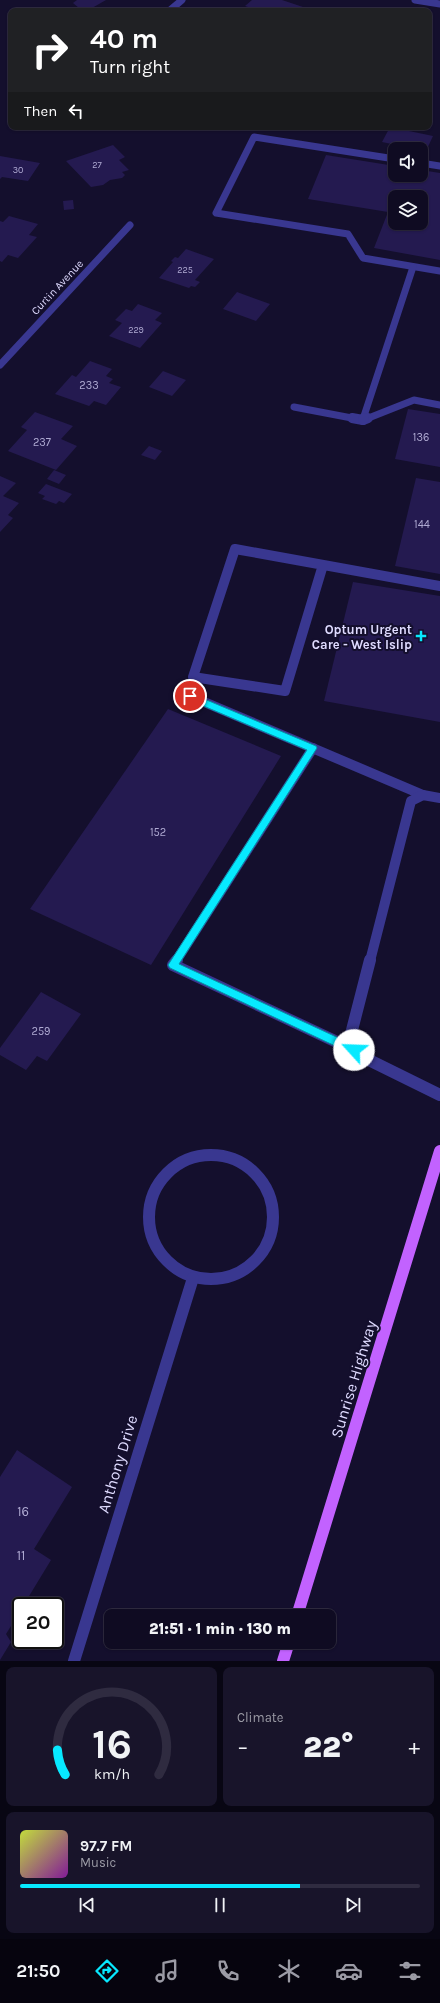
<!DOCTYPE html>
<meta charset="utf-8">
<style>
body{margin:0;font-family:Karla,sans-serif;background:#18142a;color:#f1f3f6;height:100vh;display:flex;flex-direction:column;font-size:15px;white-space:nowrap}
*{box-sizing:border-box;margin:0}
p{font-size:13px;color:#9b9ba5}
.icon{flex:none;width:22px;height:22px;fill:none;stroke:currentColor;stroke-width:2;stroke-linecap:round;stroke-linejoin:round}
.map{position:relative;height:1661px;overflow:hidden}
.sheet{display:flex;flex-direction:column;gap:6px;padding:6px;background:#080613;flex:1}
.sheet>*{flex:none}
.guide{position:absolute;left:8px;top:8px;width:424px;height:122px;border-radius:8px;box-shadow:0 1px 3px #0004,0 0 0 1px #2f2b40;background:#202124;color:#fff;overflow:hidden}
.buttons{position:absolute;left:388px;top:142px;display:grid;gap:8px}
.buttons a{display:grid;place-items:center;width:40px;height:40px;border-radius:8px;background:#0f0b22;box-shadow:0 1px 3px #0004,0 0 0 1px #2f2b40;font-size:20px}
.speed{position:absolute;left:12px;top:1597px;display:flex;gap:8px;font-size:20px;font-weight:700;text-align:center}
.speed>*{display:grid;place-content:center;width:52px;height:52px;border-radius:50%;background:#0f0b22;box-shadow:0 1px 3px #0004,0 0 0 1px #2f2b40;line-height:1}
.speed .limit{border:2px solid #111;border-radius:6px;background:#fff;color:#111}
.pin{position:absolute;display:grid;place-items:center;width:34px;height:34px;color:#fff;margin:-17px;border:2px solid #fff;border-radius:50%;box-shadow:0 1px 4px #0007}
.me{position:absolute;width:44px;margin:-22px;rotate:295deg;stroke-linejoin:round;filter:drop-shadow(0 0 3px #0008)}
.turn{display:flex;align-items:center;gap:14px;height:84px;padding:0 16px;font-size:18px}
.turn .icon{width:52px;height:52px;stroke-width:2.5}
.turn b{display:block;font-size:28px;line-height:34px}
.then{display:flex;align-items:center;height:38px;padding:0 16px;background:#0003;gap:8px;font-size:15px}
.big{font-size:30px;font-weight:800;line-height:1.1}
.sheet .widget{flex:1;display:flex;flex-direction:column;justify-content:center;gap:6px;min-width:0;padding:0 14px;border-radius:8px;background:#18142a}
.sheet .dial{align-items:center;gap:0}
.dial svg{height:104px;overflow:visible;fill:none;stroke:#2f2b40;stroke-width:7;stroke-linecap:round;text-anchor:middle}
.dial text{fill:#f1f3f6;stroke:none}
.song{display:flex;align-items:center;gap:12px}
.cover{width:48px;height:48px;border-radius:6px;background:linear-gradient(135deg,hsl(70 70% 55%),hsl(290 70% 35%))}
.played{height:4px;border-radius:2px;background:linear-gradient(90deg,#07e9ff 70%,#2f2b40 70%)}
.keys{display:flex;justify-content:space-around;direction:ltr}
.heat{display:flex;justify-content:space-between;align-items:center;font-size:22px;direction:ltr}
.sheet .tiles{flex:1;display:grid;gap:6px;grid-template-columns:1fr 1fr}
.widget:last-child{grid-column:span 2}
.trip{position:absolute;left:104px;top:1609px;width:232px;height:40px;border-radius:8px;background:#0f0b22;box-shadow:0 1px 3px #0004,0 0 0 1px #2f2b40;font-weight:800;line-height:40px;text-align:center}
.tabs{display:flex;height:64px;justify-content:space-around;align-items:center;background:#06040e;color:#9b9ba5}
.tabs .icon{width:28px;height:28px}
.tabs .on{color:#07e9ff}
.tabs b{font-size:18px;color:#f1f3f6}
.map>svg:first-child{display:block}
</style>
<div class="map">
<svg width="440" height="1661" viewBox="0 0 440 1661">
<rect width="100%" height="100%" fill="#140f2d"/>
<g fill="#241a50" fill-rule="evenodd">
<polygon points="77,0 106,0 92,8 79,8 73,3"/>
<polygon points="252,0 282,0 309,9 307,11 243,11 248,7 245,6"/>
<polygon points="390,127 433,136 426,151 382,142"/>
<polygon points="113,145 125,157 119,160 129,170 122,172 125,175 122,178 110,180 103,185 91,187 66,161"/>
<path d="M326,155L395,166V175H421V170L440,173V260L374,248L388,212L308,199ZM395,197H421V223H395Z"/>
<polygon points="0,156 40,163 28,181 2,177 0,179"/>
<polygon points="73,200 74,209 64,210 63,201"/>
<polygon points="9,216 38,224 29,235 37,237 18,258 8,255 2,262 0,261 0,221 3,222"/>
<polygon points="186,249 214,259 195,280 200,282 195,287 191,286 189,288 159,278 173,262 171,261 175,257 178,258"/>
<polygon points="237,292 270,304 256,321 223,309"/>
<polygon points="138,304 162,313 155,320 162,323 140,348 109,336 122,323 115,320 126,309 132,311"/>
<polygon points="90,361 112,369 106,376 113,379 109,383 121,387 106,405 94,401 89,406 55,394 72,375 76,377"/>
<polygon points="163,371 186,380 172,396 149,387"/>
<polygon points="408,409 440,414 440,467 395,459"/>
<polygon points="35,412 73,426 61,439 77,446 56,470 8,451 27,430 21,427"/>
<polygon points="149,446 162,451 155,460 141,455"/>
<polygon points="54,470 66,475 59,484 47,479"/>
<polygon points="0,476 16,483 3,496 19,503 8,515 13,518 0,532"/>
<polygon points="416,478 440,482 440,574 395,566"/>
<polygon points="46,484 72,494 64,503 59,501 56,504 42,499 45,496 38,493"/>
<polygon points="353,582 440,596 440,722 324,701"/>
<polygon points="168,709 281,756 151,965 30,909"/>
<polygon points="41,992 81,1014 47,1061 37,1056 26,1070 0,1055 0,1048"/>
<polygon points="17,1450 72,1487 34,1549 51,1560 23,1606 21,1606 21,1610 6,1634 11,1642 0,1660 0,1477"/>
</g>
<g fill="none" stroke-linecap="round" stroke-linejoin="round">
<g stroke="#393790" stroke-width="7">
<polyline points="415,0 440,4"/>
<polyline points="169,11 182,0"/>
<polyline points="395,159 254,137 216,213 348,234 363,258 440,271"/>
<polyline points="421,163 440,166"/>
<polyline points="0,365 130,225"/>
<polyline points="294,407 357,419"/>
<polyline points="363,419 413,267"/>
<polyline points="366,419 414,400 440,405"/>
</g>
<g stroke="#393790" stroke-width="10">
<polyline points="352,418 363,420 368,418"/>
<polyline points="363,420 364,418"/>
<polyline points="323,565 285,691 193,677 235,549 440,586"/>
<polyline points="190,696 423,795"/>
<polyline points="176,961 313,748"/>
<polyline points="370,961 411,801 423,795 440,798"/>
</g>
<g stroke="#393790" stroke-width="12">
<polyline points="177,960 173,965 354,1050 369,1060 440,1095"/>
<polyline points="354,1050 351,1034 370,960"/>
<circle cx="211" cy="1217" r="62"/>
<polyline points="74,1661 193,1278"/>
</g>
<g stroke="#c262ff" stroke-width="12">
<polyline points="297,1616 440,1151"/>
<polyline points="283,1661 289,1642"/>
</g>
</g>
<polygon fill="#07e9ff" stroke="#0597a6" points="190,693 316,746 317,748 179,964 358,1047 359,1050 358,1053 350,1053 170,968 168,965 307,750 187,699 187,694"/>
<path fill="#07e9ff" stroke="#140f2d" stroke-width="1.5" d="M419 630h4v4h4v4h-4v4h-4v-4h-4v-4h4z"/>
<g text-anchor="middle" stroke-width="4" stroke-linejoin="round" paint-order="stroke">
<g font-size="9" fill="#b0abd3">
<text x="97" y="168">27</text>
<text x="18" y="173">30</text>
<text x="185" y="273">225</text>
<text x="136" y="333">229</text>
</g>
<g font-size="11" fill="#dfdbff" stroke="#140f2d">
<text transform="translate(57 287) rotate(-47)" y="4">Curtin Avenue</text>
</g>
<g font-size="11" fill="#b0abd3">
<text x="89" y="389">233</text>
<text x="421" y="441">136</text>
<text x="42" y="446">237</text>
<text x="422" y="528">144</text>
<text x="158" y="836">152</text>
<text x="41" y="1035">259</text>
</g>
<g font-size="13" font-weight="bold" fill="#dfdbff" stroke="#140f2d" text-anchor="end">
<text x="412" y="634">Optum Urgent<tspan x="412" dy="15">Care - West Islip</tspan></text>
</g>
<g font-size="13" fill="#b0abd3">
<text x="23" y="1516">16</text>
<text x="21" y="1560">11</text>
</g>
<g font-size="16" fill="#dfdbff" stroke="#140f2d">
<text transform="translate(353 1379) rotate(-73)" y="6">Sunrise Highway</text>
<text transform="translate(117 1464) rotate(-73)" y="6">Anthony Drive</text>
</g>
</g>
</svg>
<div class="buttons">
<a><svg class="icon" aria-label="sound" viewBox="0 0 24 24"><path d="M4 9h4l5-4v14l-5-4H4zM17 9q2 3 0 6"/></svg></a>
<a><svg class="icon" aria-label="layers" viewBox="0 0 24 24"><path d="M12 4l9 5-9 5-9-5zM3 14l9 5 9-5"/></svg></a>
</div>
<div class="speed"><div class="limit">20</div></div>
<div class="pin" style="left:190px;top:696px;background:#d93025"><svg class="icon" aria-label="arrive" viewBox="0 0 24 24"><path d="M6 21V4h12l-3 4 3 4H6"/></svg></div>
<svg class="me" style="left:354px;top:1050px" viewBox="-20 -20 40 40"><circle r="19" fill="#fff"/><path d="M0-13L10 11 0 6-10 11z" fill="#07e9ff"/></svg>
<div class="trip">21:51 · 1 min · 130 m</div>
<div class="guide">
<div class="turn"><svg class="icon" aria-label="right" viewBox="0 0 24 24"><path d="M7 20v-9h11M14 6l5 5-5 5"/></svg><div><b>40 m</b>Turn right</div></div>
<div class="then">Then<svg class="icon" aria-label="left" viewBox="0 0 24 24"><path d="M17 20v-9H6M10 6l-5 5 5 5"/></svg></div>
</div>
</div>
<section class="sheet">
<div class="tiles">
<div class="widget dial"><svg viewBox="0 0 100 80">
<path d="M14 69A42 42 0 1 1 86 69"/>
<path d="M14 69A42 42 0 0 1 8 50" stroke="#07e9ff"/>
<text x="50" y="56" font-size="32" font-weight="700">16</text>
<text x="50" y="72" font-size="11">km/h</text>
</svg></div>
<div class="widget"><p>Climate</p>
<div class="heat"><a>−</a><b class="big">22°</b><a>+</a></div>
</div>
<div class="widget">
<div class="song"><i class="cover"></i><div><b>97.7 FM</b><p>Music</p></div></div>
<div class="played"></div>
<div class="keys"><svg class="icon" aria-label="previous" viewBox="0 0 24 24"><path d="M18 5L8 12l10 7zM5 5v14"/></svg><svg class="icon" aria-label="pause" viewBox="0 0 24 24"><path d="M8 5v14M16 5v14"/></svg><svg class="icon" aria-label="next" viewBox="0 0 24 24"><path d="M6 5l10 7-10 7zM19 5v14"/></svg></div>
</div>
</div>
</section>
<nav class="tabs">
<b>21:50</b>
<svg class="icon on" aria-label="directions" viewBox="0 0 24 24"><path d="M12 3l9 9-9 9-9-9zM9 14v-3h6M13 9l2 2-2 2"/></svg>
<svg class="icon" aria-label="music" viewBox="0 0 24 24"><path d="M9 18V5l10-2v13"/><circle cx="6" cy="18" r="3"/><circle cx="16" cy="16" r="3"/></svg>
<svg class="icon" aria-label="phone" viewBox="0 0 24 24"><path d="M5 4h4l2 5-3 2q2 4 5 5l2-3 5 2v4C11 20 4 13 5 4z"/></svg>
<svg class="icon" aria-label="climate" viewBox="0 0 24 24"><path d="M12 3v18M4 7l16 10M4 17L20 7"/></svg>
<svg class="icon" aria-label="car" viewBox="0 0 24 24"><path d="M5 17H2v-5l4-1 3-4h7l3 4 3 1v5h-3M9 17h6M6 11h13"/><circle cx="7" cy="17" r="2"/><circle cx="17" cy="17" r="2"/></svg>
<svg class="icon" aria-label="filters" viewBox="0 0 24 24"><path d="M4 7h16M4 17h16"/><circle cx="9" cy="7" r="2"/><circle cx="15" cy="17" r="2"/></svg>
</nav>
